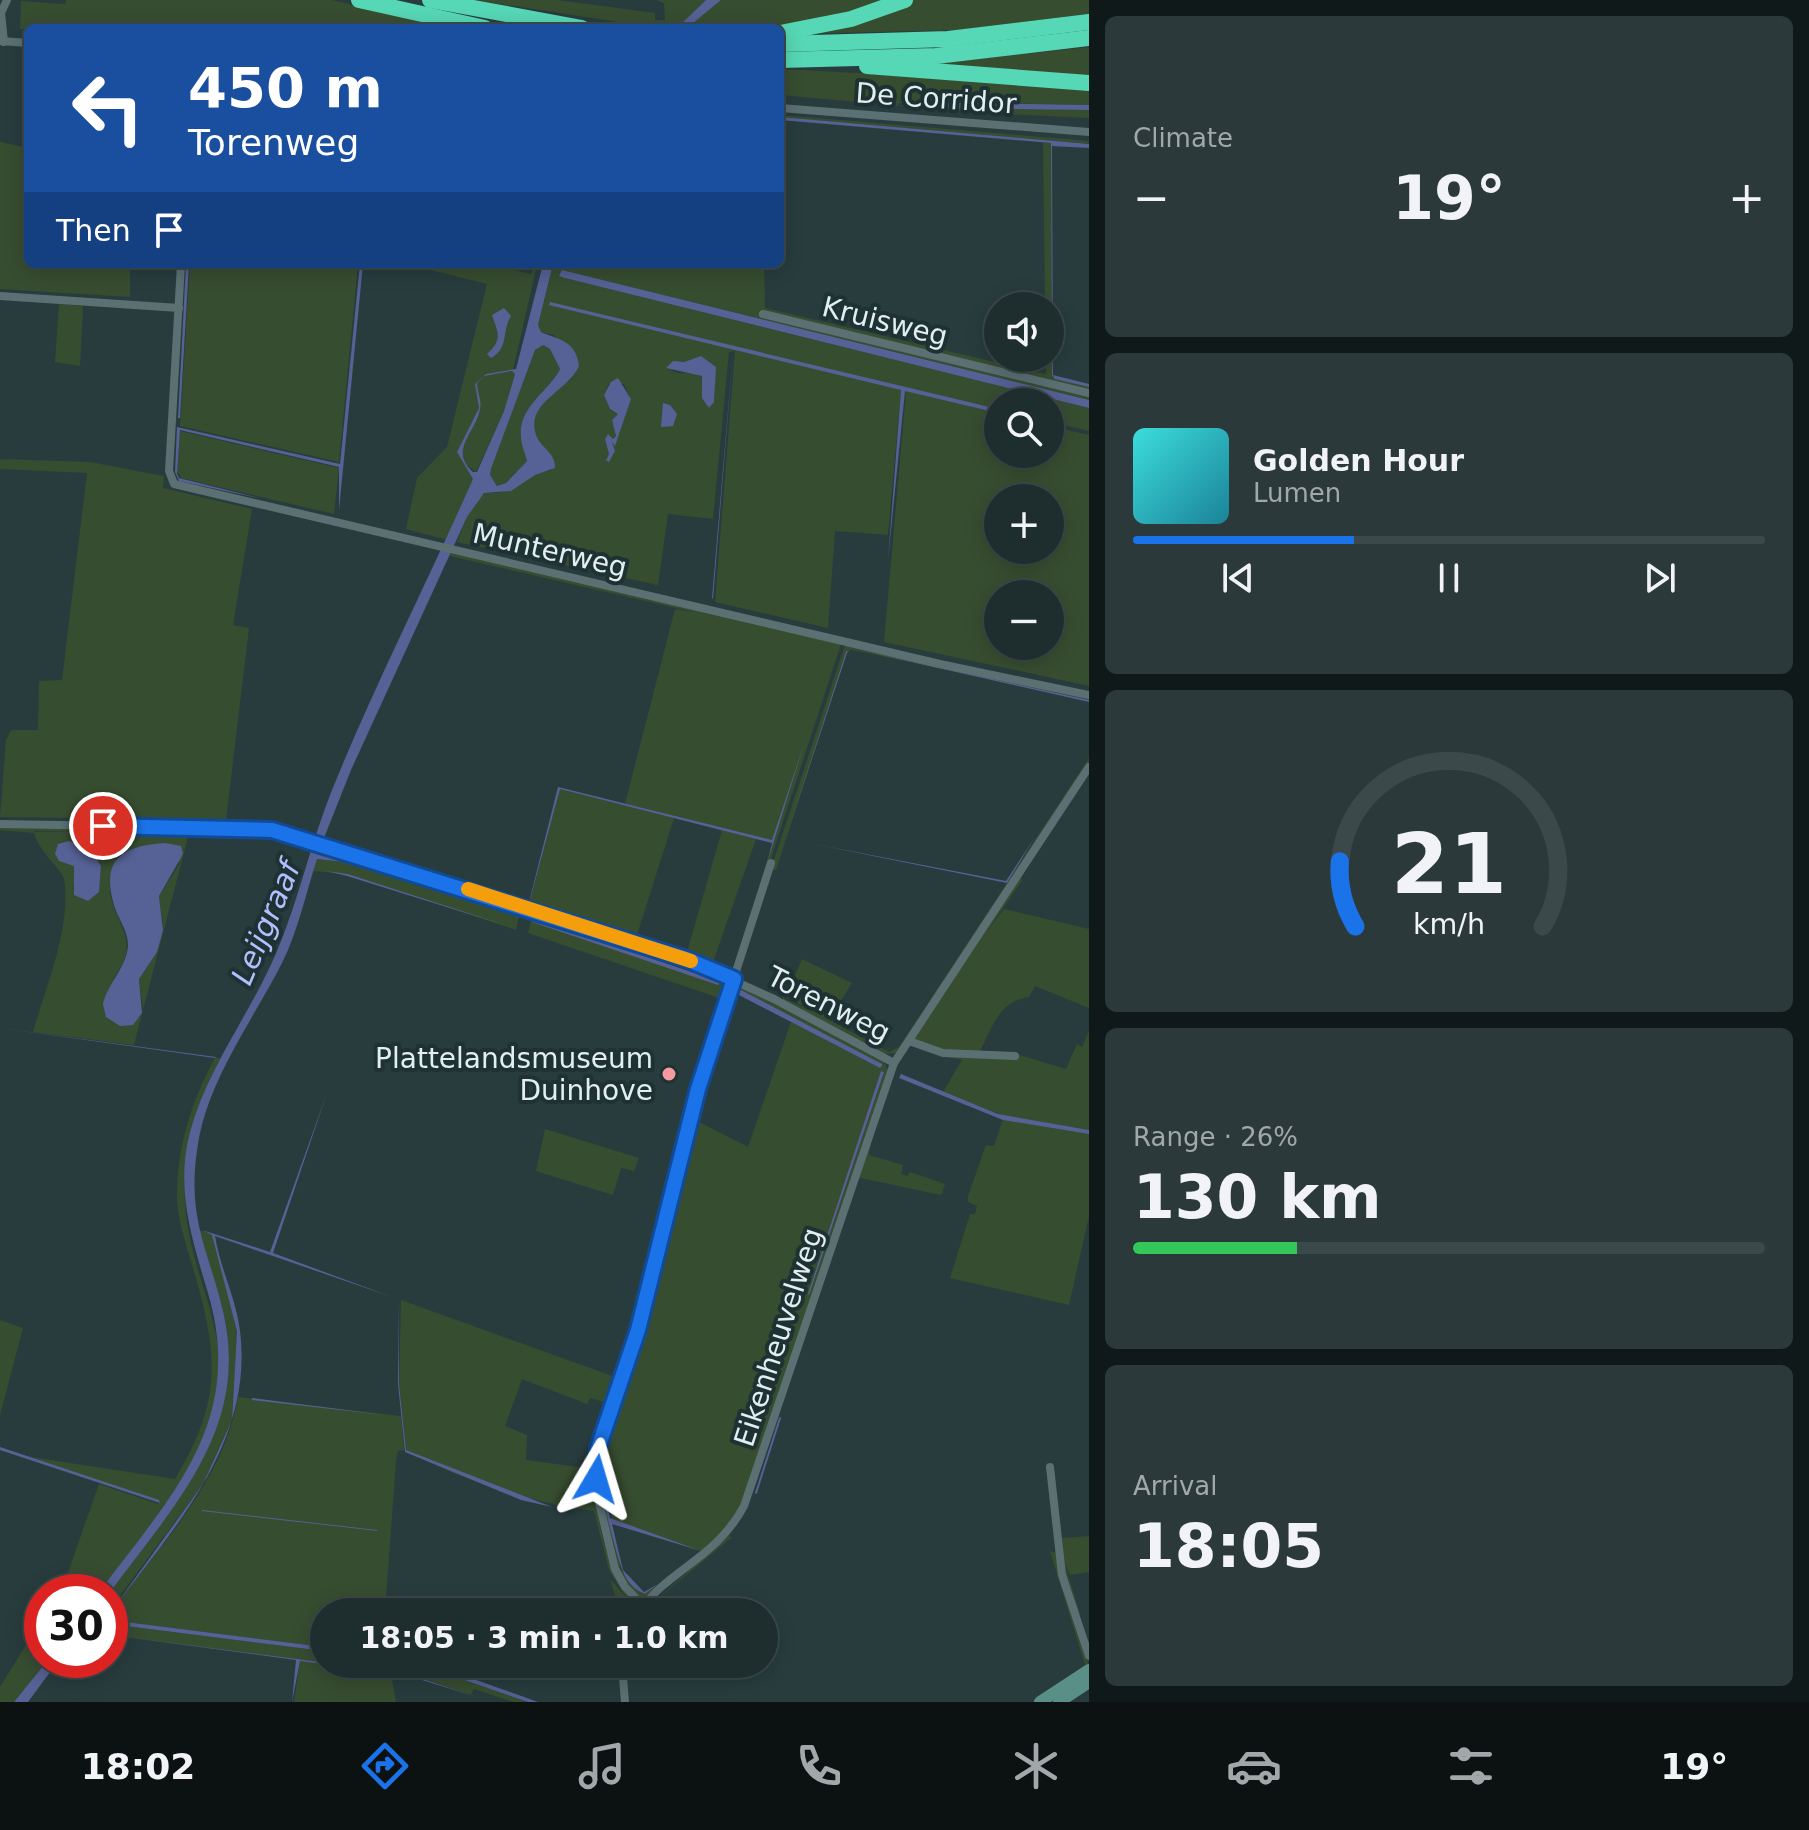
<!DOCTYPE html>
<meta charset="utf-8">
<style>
body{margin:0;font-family:"DejaVu Sans",sans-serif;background:#2b393a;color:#f1f3f6;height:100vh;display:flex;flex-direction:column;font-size:30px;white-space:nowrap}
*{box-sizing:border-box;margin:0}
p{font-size:26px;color:#a1a8aa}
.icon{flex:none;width:44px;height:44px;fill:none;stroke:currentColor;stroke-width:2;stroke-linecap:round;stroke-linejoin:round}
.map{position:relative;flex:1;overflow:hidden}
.sheet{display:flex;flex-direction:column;gap:16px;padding:16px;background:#101919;width:720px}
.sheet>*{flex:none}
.guide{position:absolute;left:24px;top:24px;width:760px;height:244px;border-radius:12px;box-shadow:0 4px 20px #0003,0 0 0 2px #3c494a;background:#1a4fa0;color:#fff;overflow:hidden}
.buttons{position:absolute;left:984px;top:292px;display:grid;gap:16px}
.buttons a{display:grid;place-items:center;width:80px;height:80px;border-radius:50%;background:#1e2d2e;box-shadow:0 4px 20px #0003,0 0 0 2px #3c494a;font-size:40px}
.speed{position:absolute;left:24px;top:1574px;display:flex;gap:16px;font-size:40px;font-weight:700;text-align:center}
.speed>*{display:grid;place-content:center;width:104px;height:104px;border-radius:50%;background:#1e2d2e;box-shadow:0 4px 20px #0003,0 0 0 2px #3c494a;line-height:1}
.speed .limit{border:12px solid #d22;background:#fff;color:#111}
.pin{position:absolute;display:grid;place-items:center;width:68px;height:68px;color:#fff;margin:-34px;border:4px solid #fff;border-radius:50%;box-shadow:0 2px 8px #0007}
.me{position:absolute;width:88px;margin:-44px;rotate:7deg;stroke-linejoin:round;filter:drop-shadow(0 0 6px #0008)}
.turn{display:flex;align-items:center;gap:28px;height:168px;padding:0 32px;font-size:36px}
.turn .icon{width:104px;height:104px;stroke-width:2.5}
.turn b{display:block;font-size:56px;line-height:68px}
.then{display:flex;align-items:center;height:76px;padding:0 32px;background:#0003;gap:16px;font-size:30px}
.big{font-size:60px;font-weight:800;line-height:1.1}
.sheet .widget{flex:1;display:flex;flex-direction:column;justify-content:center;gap:12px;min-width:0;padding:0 28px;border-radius:12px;background:#2b393a}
.sheet .dial{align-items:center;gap:0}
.dial svg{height:208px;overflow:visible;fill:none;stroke:#3c494a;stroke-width:7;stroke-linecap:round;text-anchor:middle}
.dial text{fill:#f1f3f6;stroke:none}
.song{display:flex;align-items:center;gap:24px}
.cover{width:96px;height:96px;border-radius:12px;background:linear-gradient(135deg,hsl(180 70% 55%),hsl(190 70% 35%))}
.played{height:8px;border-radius:4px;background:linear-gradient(90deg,#1a73e8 35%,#3c494a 35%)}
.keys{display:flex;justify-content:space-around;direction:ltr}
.heat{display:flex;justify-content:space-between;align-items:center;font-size:44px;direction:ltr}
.charge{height:12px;border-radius:6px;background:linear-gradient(90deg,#34c759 26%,#3c494a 0)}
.trip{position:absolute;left:310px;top:1598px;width:468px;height:80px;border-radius:40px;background:#1e2d2e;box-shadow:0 4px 20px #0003,0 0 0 2px #3c494a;font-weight:800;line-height:80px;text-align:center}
.menu{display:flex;height:128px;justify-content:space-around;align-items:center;background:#0c1212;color:#a1a8aa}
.menu .icon{width:56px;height:56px}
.menu .active{color:#1a73e8}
.menu b{font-size:36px;color:#f1f3f6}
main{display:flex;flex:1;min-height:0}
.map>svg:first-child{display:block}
</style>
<main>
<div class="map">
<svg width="1089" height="1702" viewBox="0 0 1089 1702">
<rect width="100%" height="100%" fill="#283c3e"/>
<g fill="#374d30" fill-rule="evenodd">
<polygon points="66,0 332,0 452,28 20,29 21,1 65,4"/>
<polygon points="475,0 557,0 655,13 655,20 665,20 664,3 656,0 706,0 681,25 624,23"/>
<path d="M721,0H898C826,17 765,36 691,23Z"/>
<polygon points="913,0 1089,0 1089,14 954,30 795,34"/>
<polygon points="1089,47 1089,80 906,67"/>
<polygon points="780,69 1089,85 1089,105 900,101 898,105 1089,110 1089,118 981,113 780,95"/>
<polygon points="780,115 1089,141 1089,144 780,117"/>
<polygon points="0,142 28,148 28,264 130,266 130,297 0,289"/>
<path d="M1043,143H1051L1052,375L1089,387V400L562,270L565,278L1089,408V431L1050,422V402H998V409L548,304L998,413V454H1050V426L1089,435V686L884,642L906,392L901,390L888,535L835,531L828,628L715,602L735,351L729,352L713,519L668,514L658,585L457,542L467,517L484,492C508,497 516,482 537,474C544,471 549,472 555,468C553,452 545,454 538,443C520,415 555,393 573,377L554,335L541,332L538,325L553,264H764L765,308L1046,374V358H1050V306H1045ZM701,356L715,381L714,402L702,391L705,382L698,372L678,373L666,368ZM609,384H624L631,399L615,445L612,442L614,451L611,458L606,459L609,455L608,435L613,439L616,436L612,420L618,414L610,409L604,395ZM998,498H1050V550H998ZM998,594H1050V646H998Z"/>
<polygon points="190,264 358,264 339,462 180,426"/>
<polygon points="407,264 488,264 531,274 533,270 508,264 536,269 513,370 509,370 515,373 504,411 476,472 465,464 474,479 447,540 406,529 417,478 447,447 487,284"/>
<polygon points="59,304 83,306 80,366 55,362"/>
<path d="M543,345L550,349L560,369C549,389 524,404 521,429C520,438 525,451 527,461L506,483L497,486L490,475L491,469L535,350Z"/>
<polygon points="180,431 339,468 334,514 181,478 177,471"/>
<polygon points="0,459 90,462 164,476 163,488 252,509 233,625 249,628 226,820 0,817 6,740 11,730 38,730 39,681 62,680 87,473 0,469"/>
<polygon points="451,551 841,644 733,975 322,841 324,837 329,838 551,909 530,901 560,789 674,818 637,935 634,935 733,971 773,841 625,804 675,609 698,613 454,557 449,555"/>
<polygon points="845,645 1089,698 1089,700 848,649 776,870 771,869"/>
<polygon points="1089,758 1089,761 897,1053 885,1054 783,1002 783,996 785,999 816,1013 786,997 802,959 852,983 829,1020 889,1052 899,1047"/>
<path d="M0,826L255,830L313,843L311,849L260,834L189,833L134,1045L33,1032C46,987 72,925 64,879C63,871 40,853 34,833L0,830ZM34,832L35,831L185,834ZM138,847L180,863L159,896L163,924L157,952L139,979L143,1009L140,1018L113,979C147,935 107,922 110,881C110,874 115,864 117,857ZM93,851L101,866L99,892L88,901L73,890L76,873L74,865L59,861L55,854Z"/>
<polygon points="722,830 756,839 713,962 687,952"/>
<polygon points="321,846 526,912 525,917 353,861 318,854"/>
<polygon points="317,859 344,862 519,917 516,930 348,874 313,871"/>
<path d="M1019,878L1023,879L986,933L1004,909L1089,929V1008L1035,986L1029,997C998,1001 992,1029 978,1055L941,1051L918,1044L914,1038Z"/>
<polygon points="533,914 690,964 725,981 727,987 708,1047 703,1046 719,998 528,933 531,921 720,984 713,977 536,918 530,920"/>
<path d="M742,986L883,1060L888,1070L748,1489C732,1528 707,1551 674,1576L701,1551L613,1522L603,1490L621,1570L643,1594L664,1581L649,1596L642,1597C611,1584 595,1494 598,1463C603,1414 630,1364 644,1317C668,1237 679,1154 705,1074H710L697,1121L748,1147L791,1022L880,1068L882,1066L738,989L712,1069L708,1064L733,989ZM883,1071L884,1072L809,1295L881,1071ZM643,1341L606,1449L604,1489L605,1448Z"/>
<polygon points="1089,1031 1089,1130 1002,1115 943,1092 962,1060 940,1055 1016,1054 1066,1069 1077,1044 1082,1047"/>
<path d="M215,1058H221C190,1112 177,1173 189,1234C203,1303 233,1342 212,1419C193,1484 139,1539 99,1592H59L65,1582L93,1591L65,1581L99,1484L158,1504L160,1501L24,1456L175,1479C221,1403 219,1358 195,1275C188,1250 178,1224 177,1198C177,1147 191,1102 215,1058Z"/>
<polygon points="1003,1119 1089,1134 1089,1216 1069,1305 950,1278 970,1214 975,1214 977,1206 968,1202 968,1196 986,1145 994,1146"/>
<polygon points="545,1129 639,1158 634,1171 621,1168 613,1195 536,1171"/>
<polygon points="872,1136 869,1155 903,1165 901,1174 908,1176 910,1172 945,1184 941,1195 856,1177"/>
<path d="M197,1229L213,1235L237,1331L232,1420L203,1484L110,1609V1592C167,1516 236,1442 228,1340C225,1302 206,1266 197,1229Z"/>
<path d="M401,1300L615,1377L609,1397L622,1356L627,1359L611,1404L590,1398L587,1404L522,1379L505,1426L527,1435L526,1460L586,1468V1463L593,1466C593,1492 601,1543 613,1567C619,1581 638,1596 635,1612H620L610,1579L626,1597L609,1570L594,1511C538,1505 455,1478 406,1450L399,1384Z"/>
<polygon points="0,1320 23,1328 0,1415"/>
<path d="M238,1397L401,1416L404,1450L398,1451L396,1461L385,1612H324V1647L110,1620V1613C159,1547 224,1481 238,1397Z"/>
<polygon points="729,1536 732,1537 642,1612"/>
<polygon points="1089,1536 1089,1572 1070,1575 1064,1562 1080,1614 1077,1614 1064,1575 1062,1538"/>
<polygon points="1050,1551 1056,1553 1088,1661 1088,1665 1047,1691 1085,1665"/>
<polygon points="42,1619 42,1660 48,1660 14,1702 0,1702 0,1687"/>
<polygon points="110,1624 324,1651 324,1663 110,1635"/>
<polygon points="300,1661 391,1674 396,1702 294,1702"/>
<polygon points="335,1664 418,1664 528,1702 513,1702 474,1689 471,1695 413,1675"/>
</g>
<g fill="#566195" fill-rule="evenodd">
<polygon points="706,0 721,0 687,28 677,28"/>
<polygon points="898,102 1089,105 1089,110 927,108"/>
<polygon points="780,117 1089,144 1089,148 1052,146 1053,375 1089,384 1089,387 1055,379 1052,375 1051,143 780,120"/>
<polygon points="186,264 189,264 180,418 178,418"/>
<polygon points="360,264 363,264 339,510 339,467 180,430 177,474 179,478 263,499 179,481 175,472 177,427 340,464"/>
<path d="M543,264H553L538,325L541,332C560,340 576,341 579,366C569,390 528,402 535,431C538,448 556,451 555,468L535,475L511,491L484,493L467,517L351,770L318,853L353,861L524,916L344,862L317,859C306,893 298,931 282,963C253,1020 208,1080 198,1144C186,1217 207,1245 223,1311C251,1427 174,1506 110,1592H99C171,1496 246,1422 208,1293C192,1239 175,1189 190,1132C208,1066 251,1013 277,951C299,899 311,842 332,790C375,684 427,583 473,479L457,452L479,408L475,384L486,374L516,369ZM543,345L550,349L560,369C549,391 518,407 521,436C521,444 525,453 527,461L506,483L497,486L490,475L491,469L535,350ZM512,371L515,374L504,411L477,472H473C448,450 476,433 480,409C482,400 477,392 477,383L484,376Z"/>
<polygon points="562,270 1089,400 1089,408 565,278 559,276"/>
<polygon points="550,302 998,409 998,413 905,391 888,560 901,390 549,305"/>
<path d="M504,308L511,316C501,332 510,347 491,358L487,354C503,339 498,333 492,315Z"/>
<polygon points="733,352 713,599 712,598"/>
<polygon points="701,356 716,367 714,402 709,408 702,398 702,376 666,368 673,361 684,362"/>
<polygon points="618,378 631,399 615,446 612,442 615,451 609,462 606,460 609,454 605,439 608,434 613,439 616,436 612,420 618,414 610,409 604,395 611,382"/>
<polygon points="663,403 670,405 677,414 673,426 661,427"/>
<polygon points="850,649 847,653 787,834 846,652"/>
<polygon points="859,650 1089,700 1089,702"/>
<polygon points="805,741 768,860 772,843 560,789 530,900 552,909 529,902 558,787 772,840"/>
<polygon points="34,832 196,833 196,834"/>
<polygon points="1035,837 1007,883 814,844 1006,881"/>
<polygon points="69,841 90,848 101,866 99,892 88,901 74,895 74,866 59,861 55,854 58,844"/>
<path d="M165,843L181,846L183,854L159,896L163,930L157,952L139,979L142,1013L133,1025L120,1026L106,1017L103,1004C108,983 126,968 128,946C128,932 121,923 116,911C100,864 116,846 165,843Z"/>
<polygon points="326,871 348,874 511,927 347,876"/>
<polygon points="532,918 721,982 718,985 532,922"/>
<polygon points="739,989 882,1064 882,1066 880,1068 737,994"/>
<polygon points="0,1028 216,1057 215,1058"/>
<polygon points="881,1071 884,1072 809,1295 808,1294"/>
<polygon points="901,1074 998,1114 1089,1130 1089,1134 1003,1120 904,1080 899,1078"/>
<path d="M327,1093L273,1253L392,1297L215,1236C220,1268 236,1298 240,1331C254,1444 173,1529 110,1613L203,1484L232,1420L237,1331L212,1235L202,1230L270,1252Z"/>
<polygon points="399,1300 399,1384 406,1450 552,1507 521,1500 405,1452 398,1384"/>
<path d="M641,1342L604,1457V1489L610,1518L701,1551L612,1524L623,1570L644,1592L658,1584L645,1594C626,1587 621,1568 616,1550C610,1527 602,1502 602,1478C602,1432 626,1385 641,1342Z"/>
<polygon points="252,1398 385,1415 252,1400"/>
<polygon points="0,1447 159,1500 160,1503 0,1450"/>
<polygon points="202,1510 377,1530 378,1531 202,1511"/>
<polygon points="110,1620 324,1647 324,1651 110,1624"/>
<polygon points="110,1635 405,1673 477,1697 409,1676 300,1661 292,1702 296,1660"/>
<polygon points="48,1660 59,1660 28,1702 14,1702"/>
<polygon points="418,1664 431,1664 538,1702 528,1702"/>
</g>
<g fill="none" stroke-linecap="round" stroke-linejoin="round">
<polyline stroke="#566195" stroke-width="2" points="756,1493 780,1418"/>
<g stroke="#5b7073" stroke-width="8">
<polyline points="1,13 4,42"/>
<polyline points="0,15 7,0"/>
<polyline points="1,41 28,43"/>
<polyline points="780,108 1089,132"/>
<polyline points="181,264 169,471 174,484 940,664 1089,695"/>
<polyline points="0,296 179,308"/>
<polyline points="763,314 1089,393"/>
<polyline points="0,824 246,828 311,840 686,959 774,999 894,1063"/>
<polyline points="909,1041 943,1053 1015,1056"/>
<polyline points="1050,1467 1062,1575 1089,1656"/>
<polyline points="643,1605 625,1587 615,1569 597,1494 598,1448 649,1294 698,1089 771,863"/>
<path d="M639,1612C666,1571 716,1559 744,1506L894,1063L1089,767"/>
<polyline points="622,1664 625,1702"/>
</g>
<g stroke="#5a8f87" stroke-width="12">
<polyline points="1040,1702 1089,1670"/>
<polyline points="1059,1702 1089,1682"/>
</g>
<g stroke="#56d7b5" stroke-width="16">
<polyline points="359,0 485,28"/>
<polyline points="430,0 582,28"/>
<polyline points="780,33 851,19 905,0"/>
<polyline points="780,44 948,39 1089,22"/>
<polyline points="780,60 936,56 1089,38"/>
<polyline points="867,66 1089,83"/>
</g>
</g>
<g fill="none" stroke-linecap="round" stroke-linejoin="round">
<defs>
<polyline id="route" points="103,826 272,830 686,959 734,979 698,1089 638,1330 598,1448 596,1479"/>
</defs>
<use href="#route" stroke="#114b97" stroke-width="20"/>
<use href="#route" stroke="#1a73e8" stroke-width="14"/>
<polyline stroke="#f59e0b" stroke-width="14" points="468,889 691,961"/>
</g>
<circle fill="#f49aa0" stroke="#1e3234" stroke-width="3" cx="669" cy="1074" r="8"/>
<g text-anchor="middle" stroke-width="8" stroke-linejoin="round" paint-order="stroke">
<g font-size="28" fill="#e2eeef" stroke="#1e3234">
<text transform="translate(936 98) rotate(4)" y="10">De Corridor</text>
<text transform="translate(885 321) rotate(14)" y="10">Kruisweg</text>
<text transform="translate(550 550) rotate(13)" y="10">Munterweg</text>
<text transform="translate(829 1004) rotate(27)" y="10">Torenweg</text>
<text transform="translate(778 1337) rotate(-72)" y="10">Eikenheuvelweg</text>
</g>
<g font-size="28" fill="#e2eeef" stroke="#1e3234" text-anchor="end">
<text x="653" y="1068">Plattelandsmuseum<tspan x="653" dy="32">Duinhove</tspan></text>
</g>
<g font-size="30" font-style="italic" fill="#b0bffe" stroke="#1e3234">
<text transform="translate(266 923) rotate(-67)" y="10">Leijgraaf</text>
</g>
</g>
</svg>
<div class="buttons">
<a><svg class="icon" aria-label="sound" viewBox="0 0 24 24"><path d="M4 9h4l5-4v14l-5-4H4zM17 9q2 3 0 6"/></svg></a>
<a><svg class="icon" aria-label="search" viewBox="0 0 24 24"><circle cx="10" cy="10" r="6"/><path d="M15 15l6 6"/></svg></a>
<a>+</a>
<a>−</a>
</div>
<div class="speed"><div class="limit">30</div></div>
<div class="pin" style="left:103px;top:826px;background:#d93025"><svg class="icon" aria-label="arrive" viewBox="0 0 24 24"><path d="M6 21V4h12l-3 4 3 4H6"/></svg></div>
<svg class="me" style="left:596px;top:1479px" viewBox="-20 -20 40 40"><path d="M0-17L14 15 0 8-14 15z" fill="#1a73e8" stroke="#fff" stroke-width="4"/></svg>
<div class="trip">18:05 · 3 min · 1.0 km</div>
<div class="guide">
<div class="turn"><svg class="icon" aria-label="left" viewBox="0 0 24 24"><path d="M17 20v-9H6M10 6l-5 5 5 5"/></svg><div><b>450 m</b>Torenweg</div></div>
<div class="then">Then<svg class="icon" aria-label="arrive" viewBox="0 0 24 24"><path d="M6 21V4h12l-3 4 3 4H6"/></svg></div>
</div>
</div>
<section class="sheet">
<div class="widget"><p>Climate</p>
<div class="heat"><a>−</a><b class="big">19°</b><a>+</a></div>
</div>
<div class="widget">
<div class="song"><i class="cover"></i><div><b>Golden Hour</b><p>Lumen</p></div></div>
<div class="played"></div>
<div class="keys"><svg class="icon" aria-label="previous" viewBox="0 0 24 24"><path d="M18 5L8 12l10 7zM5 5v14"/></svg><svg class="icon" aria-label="pause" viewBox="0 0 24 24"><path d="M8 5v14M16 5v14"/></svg><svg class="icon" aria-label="next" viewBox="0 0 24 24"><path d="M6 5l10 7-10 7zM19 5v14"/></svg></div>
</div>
<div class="widget dial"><svg viewBox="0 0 100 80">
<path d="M14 69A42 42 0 1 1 86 69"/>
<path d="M14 69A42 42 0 0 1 8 44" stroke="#1a73e8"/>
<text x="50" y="56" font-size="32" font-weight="700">21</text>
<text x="50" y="72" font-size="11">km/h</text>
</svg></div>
<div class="widget"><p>Range · 26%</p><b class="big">130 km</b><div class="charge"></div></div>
<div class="widget"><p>Arrival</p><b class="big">18:05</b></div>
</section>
</main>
<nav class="menu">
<b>18:02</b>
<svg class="icon active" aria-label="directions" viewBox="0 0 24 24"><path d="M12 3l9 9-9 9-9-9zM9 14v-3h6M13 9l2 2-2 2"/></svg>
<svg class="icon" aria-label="music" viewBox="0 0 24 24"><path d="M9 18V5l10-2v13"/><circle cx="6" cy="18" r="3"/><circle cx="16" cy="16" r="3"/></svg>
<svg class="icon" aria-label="phone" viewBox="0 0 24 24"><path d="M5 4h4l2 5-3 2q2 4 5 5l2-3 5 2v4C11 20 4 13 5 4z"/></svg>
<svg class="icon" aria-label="climate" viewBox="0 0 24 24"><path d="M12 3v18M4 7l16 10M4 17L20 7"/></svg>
<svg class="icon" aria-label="car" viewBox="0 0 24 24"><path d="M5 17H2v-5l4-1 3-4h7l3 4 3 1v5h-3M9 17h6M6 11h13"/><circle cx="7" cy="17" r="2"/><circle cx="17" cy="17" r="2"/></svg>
<svg class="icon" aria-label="filters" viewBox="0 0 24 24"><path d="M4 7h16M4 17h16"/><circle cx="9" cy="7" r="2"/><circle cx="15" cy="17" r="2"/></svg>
<b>19°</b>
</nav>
